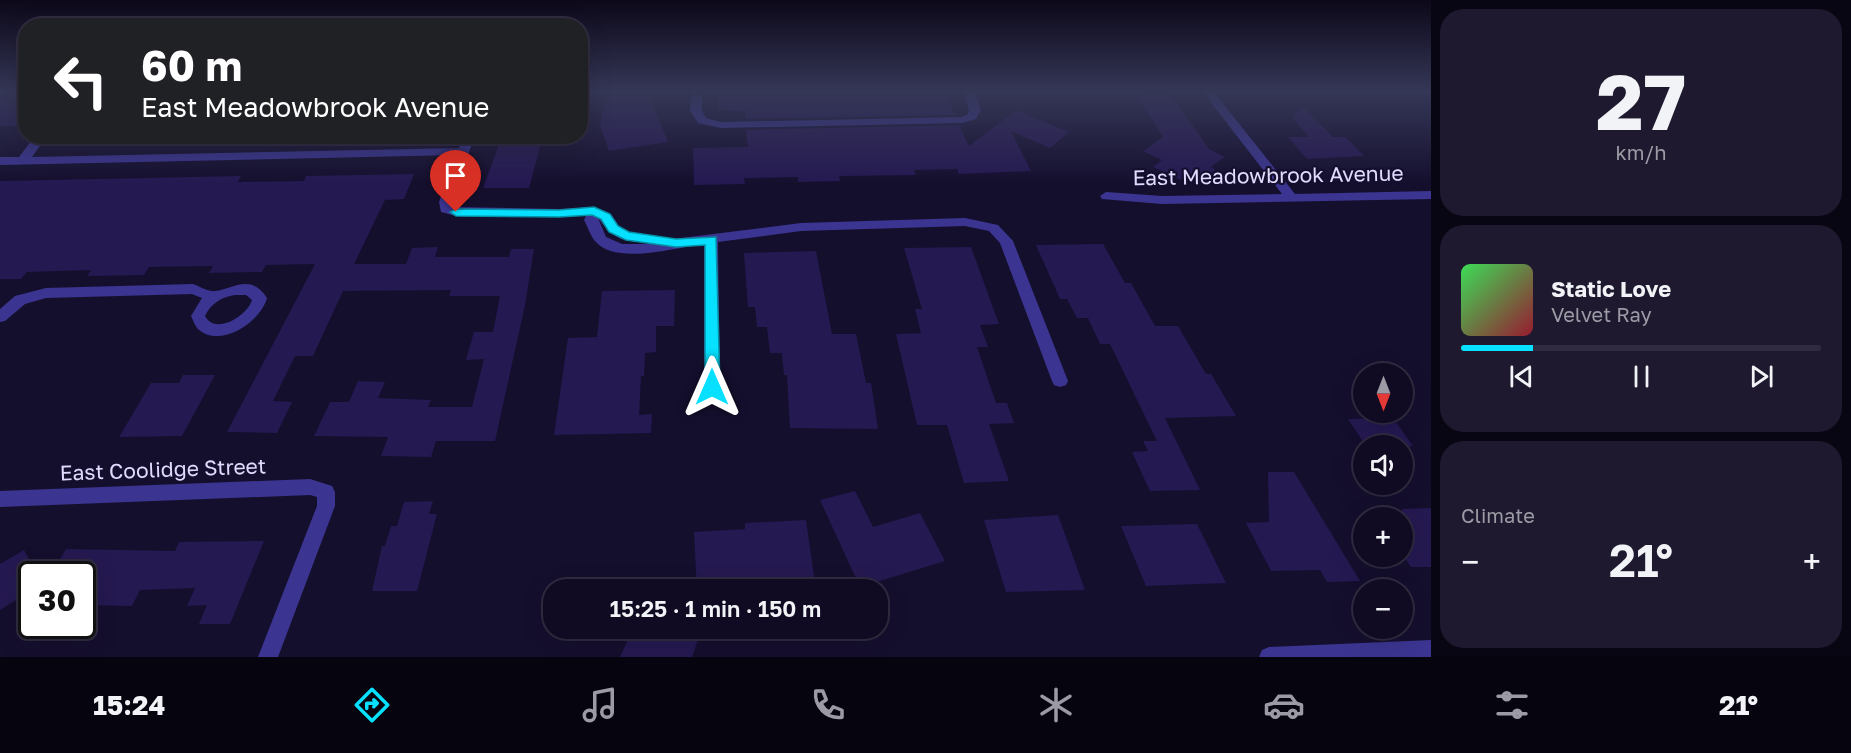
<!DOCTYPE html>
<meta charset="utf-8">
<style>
body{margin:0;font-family:"Golos Text",sans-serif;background:#1e192f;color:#f1f3f6;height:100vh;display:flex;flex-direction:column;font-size:22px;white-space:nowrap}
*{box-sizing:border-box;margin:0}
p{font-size:20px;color:#9c9ba5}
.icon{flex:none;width:33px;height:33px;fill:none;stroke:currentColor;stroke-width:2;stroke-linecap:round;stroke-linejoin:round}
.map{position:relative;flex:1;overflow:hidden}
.sheet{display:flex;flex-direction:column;gap:9px;padding:9px;background:#090613;width:420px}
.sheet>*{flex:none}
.hud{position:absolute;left:18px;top:18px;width:570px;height:126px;border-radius:24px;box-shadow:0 6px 24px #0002,0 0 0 2px #302b40;background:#202124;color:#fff;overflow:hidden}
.needle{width:39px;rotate:180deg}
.tools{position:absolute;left:1353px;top:363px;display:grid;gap:12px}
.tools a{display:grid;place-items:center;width:60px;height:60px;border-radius:50%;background:#100b22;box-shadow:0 6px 24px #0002,0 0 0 2px #302b40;font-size:30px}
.speed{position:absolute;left:18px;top:561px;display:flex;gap:12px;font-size:30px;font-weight:700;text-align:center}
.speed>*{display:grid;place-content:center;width:78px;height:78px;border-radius:50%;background:#100b22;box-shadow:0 6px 24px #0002,0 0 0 2px #302b40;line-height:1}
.speed .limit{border:3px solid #111;border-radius:9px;background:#fff;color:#111}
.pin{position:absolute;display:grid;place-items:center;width:51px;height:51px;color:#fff;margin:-62px -26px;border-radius:50% 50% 50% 0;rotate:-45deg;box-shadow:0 0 6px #0007}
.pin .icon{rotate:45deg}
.me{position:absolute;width:66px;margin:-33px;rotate:0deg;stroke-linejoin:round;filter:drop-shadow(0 0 4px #0008)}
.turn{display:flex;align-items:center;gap:21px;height:126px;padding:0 24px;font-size:27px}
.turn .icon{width:78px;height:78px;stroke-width:2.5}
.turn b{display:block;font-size:42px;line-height:51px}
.big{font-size:45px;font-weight:600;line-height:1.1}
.sheet .tile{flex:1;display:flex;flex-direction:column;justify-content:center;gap:9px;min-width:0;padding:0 21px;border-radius:24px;background:#1e192f}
.sheet .dial{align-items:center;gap:0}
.dial b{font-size:78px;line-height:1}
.song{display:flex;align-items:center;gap:18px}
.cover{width:72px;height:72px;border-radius:9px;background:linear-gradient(135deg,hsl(130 70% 55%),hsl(350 70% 35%))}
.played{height:6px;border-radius:3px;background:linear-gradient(90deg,#07e1ff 20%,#302b40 20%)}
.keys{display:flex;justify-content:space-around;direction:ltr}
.heat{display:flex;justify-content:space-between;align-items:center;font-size:33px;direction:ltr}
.trip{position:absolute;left:543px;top:579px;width:345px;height:60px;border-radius:24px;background:#100b22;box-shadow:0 6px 24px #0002,0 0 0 2px #302b40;font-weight:600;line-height:60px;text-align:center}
.tabs{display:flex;height:96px;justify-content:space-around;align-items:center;background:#06040e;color:#9c9ba5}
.tabs .icon{width:42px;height:42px}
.tabs .active{color:#07e1ff}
.tabs b{font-size:27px;color:#f1f3f6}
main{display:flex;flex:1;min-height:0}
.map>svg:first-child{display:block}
</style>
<main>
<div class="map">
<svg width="1431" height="657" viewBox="0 0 1431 657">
<rect width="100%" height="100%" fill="#150f2e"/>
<g fill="#251951">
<polygon points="610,91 647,91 668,142 609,151 600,125 605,99 608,99"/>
<polygon points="718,91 946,91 955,115 745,119 745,111 718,110"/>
<polygon points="26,92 26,126 0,126 0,93"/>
<polygon points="1135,93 1170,94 1209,149 1225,157 1211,167 1216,170 1199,183 1186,176 1181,180 1153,167 1162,160 1143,151 1163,137"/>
<polygon points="1303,107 1333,137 1346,137 1364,156 1307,159 1288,137 1309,137 1292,117"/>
<polygon points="1016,110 1069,132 1050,148 1011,131 1031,171 959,174 957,169 914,170 916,175 839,176 840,181 798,182 798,177 744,178 745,184 694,185 693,148 748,147 746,130 959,125 969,146"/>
<polygon points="502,136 543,136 529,188 483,188"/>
<polygon points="414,174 404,199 385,200 354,264 406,264 412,248 438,247 435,257 509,257 511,249 534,249 525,305 495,441 436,441 431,457 381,456 388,437 314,436 330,402 349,402 358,381 385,382 378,398 431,400 428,407 472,407 484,359 466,360 474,332 493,332 500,296 449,296 451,290 343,291 313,356 295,356 273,401 292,402 277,433 227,432 315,264 266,265 262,272 209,273 213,266 149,267 144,275 87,276 91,270 27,272 21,279 0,279 0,181 241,176 238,182 304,181 306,176"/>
<polygon points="1103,244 1125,283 1131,283 1155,326 1178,326 1206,374 1211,374 1236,416 1165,418 1200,490 1150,491 1132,452 1148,451 1143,441 1157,441 1110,344 1100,344 1088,318 1077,318 1067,299 1060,299 1036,245"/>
<polygon points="971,247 999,324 980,325 988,347 977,347 996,403 1007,403 1014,423 989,424 1009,481 964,483 947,425 917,425 896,334 921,333 915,309 922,309 904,248"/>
<polygon points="816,251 832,334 856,334 866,383 871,383 878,429 790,428 787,375 784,375 782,353 770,353 767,327 757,327 755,307 748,307 744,253"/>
<polygon points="675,290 674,326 656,326 656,352 645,353 644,376 641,376 639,415 652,414 651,433 554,435 568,338 597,337 602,291"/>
<polygon points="183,375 215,375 182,436 119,437 151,383 179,383"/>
<polygon points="1393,418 1413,446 1366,446 1348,419"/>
<polygon points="1268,472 1294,472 1360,581 1327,582 1320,570 1271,571 1246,523 1269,522"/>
<polygon points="855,491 873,527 920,513 945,561 860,587 820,500"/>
<polygon points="433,501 429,514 437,514 417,591 372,591 382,546 385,546 391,526 397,526 404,502"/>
<polygon points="1431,508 1431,567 1411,567 1402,554 1402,509"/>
<polygon points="1058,515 1085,590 1006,592 984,520"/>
<polygon points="806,520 816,590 697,590 694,532 745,529 745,523"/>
<polygon points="1197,524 1226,583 1146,586 1121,526"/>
<polygon points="264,541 230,624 199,624 207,605 187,606 195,588 140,590 132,606 82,605 82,574 51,574 66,549 175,551 179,542"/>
<polygon points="24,550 32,565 32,590 0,610 0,564"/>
<polygon points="633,628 667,628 698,640 692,657 620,657"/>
</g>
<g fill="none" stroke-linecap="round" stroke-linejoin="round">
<g fill="#3b3591" fill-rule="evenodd">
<polygon points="692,91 702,91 702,111 706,118 721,122 961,117 967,115 969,110 963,91 974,91 981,110 976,119 962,123 721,128 698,123 690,111"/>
<polygon points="1202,91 1213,91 1295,194 1431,191 1431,199 1162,204 1102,199 1100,196 1106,192 1162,196 1282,194"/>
<path d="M35,136H47L32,157L459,148L463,136H475L451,202L452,207L559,209L594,207L611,214L619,226L629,232L673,239L801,223L965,218L998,225L1013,241L1068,381L1066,385L1060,387L1054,385L1052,381L1000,243L989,231L965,226L801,231L718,242L720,387L718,391L712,393L706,391L704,387V244C678,247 615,266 595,241C590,235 588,227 584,220L586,216H456L441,212L439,202L456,155L0,165V157H19ZM598,218L609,232L621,239L655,244H622L606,237Z"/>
<path d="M193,284C199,286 205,290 211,291C229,293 249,270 267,298C260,323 220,349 198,329C195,326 193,320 191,316L202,298L192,294L46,298L25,304L5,321L0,322V309L15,296L46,288ZM235,295H246L252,300C248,315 216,336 205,316C211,303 222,297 235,295Z"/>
<polygon points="310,479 332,486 335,492 335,506 278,657 258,657 317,506 317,497 310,495 0,507 0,491"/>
<polygon points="1431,640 1431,657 1259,657 1262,650 1269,647"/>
</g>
</g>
<linearGradient id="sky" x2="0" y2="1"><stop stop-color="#0c0819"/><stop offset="0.5" stop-color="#353757"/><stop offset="1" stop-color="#353757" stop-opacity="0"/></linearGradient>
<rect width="1431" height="183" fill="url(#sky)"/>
<polygon fill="#07e1ff" stroke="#0592a6" stroke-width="1.5" points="594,207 610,214 618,226 629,232 676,239 716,237 720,387 718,391 707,391 705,387 705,245 676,247 626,240 609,232 601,219 592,215 559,217 456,216 450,212 456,209 559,210"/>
<g text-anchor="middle" stroke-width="4.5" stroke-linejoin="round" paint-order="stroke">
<g font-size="21" fill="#e0dbff" stroke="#150f2e">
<text transform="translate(1268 176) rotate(-1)" y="7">East Meadowbrook Avenue</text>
<text transform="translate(163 470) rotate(-2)" y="7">East Coolidge Street</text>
</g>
</g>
</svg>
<div class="tools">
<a><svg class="needle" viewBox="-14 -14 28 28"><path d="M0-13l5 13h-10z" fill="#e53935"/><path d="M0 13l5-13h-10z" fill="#9c9ba5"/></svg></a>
<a><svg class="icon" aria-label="sound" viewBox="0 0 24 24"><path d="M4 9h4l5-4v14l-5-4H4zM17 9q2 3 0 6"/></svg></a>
<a>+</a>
<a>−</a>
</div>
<div class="speed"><div class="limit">30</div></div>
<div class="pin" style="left:456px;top:212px;background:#d93025"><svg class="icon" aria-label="arrive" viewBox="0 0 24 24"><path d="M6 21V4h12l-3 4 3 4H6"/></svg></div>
<svg class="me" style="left:712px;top:387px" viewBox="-20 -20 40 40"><path d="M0-17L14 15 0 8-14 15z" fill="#07e1ff" stroke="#fff" stroke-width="4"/></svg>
<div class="trip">15:25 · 1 min · 150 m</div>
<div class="hud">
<div class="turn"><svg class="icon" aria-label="left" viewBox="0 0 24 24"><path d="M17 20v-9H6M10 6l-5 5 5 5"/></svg><div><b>60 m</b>East Meadowbrook Avenue</div></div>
</div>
</div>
<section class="sheet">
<div class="tile dial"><b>27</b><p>km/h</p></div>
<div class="tile">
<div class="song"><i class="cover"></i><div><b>Static Love</b><p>Velvet Ray</p></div></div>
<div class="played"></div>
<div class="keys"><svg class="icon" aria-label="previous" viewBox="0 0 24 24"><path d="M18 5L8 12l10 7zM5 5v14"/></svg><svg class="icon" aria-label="pause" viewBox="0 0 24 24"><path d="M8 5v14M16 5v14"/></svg><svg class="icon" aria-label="next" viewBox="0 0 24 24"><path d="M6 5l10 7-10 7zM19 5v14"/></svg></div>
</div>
<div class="tile"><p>Climate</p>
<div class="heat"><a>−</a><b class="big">21°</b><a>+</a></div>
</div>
</section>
</main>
<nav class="tabs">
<b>15:24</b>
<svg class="icon active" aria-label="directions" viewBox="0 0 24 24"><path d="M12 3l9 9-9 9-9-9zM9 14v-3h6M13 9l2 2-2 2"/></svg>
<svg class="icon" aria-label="music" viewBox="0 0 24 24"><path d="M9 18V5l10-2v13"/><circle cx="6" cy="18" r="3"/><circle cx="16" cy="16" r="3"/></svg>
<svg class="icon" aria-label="phone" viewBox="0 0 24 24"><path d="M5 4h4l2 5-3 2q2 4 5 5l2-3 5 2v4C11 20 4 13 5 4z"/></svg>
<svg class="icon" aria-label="climate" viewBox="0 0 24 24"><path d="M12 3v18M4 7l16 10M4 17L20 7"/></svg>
<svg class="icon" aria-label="car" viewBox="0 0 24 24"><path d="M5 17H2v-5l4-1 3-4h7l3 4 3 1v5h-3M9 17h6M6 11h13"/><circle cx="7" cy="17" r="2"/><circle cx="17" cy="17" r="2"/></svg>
<svg class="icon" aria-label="filters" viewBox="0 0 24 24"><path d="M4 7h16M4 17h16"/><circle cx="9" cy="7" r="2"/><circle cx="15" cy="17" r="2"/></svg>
<b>21°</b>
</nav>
